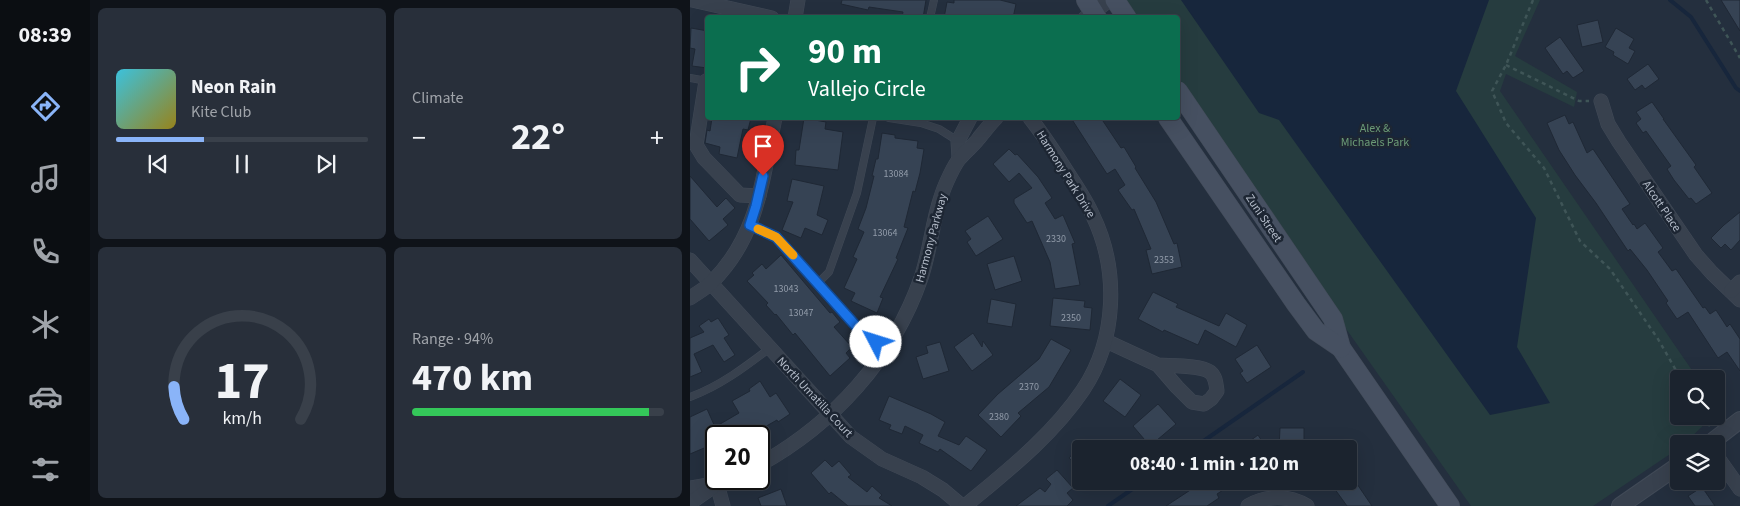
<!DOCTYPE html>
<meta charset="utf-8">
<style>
body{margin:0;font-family:"Source Sans 3",sans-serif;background:#282f3a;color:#f1f3f6;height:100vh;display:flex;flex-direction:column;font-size:19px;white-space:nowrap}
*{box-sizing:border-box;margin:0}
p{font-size:16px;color:#a0a4aa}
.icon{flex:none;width:28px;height:28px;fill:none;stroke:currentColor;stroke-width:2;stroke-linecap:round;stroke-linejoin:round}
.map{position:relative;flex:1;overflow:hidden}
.side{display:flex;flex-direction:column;gap:8px;padding:8px;background:#0f1319;width:600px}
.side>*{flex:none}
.guide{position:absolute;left:15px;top:15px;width:475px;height:105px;border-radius:5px;box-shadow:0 5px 20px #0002,0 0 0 1px #39404a;background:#0b6e4f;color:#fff;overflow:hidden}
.fabs{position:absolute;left:980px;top:370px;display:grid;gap:10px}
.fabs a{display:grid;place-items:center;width:55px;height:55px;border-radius:5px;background:#1b232e;box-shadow:0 5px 20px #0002,0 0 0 1px #39404a;font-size:25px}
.speed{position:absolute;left:15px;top:425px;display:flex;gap:10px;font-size:25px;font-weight:700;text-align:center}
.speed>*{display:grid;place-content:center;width:65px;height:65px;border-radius:50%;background:#1b232e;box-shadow:0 5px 20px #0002,0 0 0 1px #39404a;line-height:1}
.speed .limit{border:2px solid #111;border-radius:8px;background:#fff;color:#111}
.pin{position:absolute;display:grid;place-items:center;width:42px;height:42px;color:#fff;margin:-51px -21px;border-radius:50% 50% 50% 0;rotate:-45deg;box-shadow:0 0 5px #0007}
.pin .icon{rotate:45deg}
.me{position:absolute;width:55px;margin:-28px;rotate:310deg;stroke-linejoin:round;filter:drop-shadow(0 0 4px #0008)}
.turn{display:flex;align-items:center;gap:18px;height:105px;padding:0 20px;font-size:22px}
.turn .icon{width:65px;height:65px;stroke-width:2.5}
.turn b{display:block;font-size:35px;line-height:42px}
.big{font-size:38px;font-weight:700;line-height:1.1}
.side .widget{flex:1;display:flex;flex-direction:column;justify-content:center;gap:8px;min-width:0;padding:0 18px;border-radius:8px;background:#282f3a}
.side .dial{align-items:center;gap:0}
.dial svg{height:130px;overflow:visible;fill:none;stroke:#39404a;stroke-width:7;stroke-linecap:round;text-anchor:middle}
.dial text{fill:#f1f3f6;stroke:none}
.song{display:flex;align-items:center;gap:15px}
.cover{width:60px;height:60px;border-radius:8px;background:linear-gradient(135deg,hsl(190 70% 55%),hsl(50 70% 35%))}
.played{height:5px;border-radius:2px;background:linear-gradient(90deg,#8ab4f8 35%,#39404a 35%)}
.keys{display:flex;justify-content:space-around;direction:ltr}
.heat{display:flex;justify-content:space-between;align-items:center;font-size:28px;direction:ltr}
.charge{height:8px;border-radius:4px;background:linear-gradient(90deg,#34c759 94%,#39404a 0)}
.side .tiles{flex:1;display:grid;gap:8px;grid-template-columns:repeat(2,1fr)}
.trip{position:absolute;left:382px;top:440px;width:285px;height:50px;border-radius:5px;background:#1b232e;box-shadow:0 5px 20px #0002,0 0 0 1px #39404a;font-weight:700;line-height:50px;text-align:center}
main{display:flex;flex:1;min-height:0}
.tabs{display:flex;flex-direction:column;width:90px;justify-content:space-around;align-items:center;background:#0b0e12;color:#a0a4aa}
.tabs .icon{width:35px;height:35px}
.tabs .current{color:#8ab4f8}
.tabs b{font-size:22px;color:#f1f3f6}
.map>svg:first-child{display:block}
</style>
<main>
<nav class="tabs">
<b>08:39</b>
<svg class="icon current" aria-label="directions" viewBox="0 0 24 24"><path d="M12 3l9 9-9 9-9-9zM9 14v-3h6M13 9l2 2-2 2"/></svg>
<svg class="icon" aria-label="music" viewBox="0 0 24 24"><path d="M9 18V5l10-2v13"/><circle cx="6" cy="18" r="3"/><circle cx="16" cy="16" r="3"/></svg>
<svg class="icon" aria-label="phone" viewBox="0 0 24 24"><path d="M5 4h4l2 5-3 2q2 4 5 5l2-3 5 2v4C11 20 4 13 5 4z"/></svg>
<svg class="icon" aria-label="climate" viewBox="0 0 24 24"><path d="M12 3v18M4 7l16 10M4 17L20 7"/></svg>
<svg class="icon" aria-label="car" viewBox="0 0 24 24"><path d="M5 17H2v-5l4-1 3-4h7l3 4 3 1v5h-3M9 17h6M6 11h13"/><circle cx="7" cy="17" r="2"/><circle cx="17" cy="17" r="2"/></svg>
<svg class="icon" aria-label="filters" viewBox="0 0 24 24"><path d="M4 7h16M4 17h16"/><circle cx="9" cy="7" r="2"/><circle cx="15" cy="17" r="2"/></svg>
</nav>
<section class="side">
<div class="tiles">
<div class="widget">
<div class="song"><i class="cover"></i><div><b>Neon Rain</b><p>Kite Club</p></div></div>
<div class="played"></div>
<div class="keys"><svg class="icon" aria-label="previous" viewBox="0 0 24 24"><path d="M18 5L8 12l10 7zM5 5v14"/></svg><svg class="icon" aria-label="pause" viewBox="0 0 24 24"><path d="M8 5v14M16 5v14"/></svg><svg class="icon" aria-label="next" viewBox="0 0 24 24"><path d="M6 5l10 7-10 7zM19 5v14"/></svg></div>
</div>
<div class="widget"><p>Climate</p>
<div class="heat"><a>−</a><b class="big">22°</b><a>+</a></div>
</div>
<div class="widget dial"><svg viewBox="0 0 100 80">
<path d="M14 69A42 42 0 1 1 86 69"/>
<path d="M14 69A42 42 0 0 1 8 49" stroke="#8ab4f8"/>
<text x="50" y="56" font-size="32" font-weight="700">17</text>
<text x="50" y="72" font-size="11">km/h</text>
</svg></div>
<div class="widget"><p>Range · 94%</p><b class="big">470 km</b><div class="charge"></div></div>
</div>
</section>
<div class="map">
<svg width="1050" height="506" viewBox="0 0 1050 506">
<rect width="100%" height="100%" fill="#242f3e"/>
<polygon fill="#263c3f" points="436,0 850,0 825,56 887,92 884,107 816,74 810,91 1008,379 989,379 989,416 1023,416 994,444 989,444 989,448 903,506 781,506 640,306 488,77 488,18 448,17"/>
<polygon fill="#17263c" points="491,0 799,0 766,91 846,218 827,347 860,403 800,415 589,120 569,113"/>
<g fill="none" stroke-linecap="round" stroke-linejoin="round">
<g stroke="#17263c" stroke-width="4">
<polyline points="980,0 1001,17 1046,88 1050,91"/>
<polyline points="502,449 613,372"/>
<polyline points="418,506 454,481"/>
</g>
</g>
<g fill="#364354" stroke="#1f2835">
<polygon points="152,0 236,0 233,18 212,18 213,12 179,7 178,10 151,4"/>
<polygon points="264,0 310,0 326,4 323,18 254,18 257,2 264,3"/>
<polygon points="1031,0 1050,0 1050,31"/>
<polygon points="908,20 913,42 892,47 887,25"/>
<polygon points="1,28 18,31 17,68 2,66 5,49 0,48"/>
<polygon points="926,28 944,39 939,48 945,51 938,64 923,55 924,52 915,47"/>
<polygon points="870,37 894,71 883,78 877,71 873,74 855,48"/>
<polygon points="958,64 969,79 955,89 952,85 945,90 937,79"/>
<polygon points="962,102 974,119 973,119 1006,165 1004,167 1022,193 1006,204 1001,198 999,199 984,180 977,169 981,166 956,131 953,133 946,123 951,119 946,112"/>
<polygon points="875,115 879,124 883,122 897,153 903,149 940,204 932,209 943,225 944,224 947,229 955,223 973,248 968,252 982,271 986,269 1013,308 1015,307 1020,314 1026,310 1037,327 1040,324 1050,339 1050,371 1037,352 1028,358 998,312 987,319 976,303 978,301 957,270 940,249 938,251 906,203 885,175 869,150 857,123"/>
<polygon points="22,118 61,118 58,130 53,129 47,158 29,154 30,147 15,143 17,130 20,131"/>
<polygon points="114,118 136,122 135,129 153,132 148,170 105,165 106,150 109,150"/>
<polygon points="381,118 411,118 431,148 434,147 446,167 445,168 466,202 484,244 487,243 492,267 462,274 456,250 461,249 444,209 442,210 428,190 435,185 425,169 417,174"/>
<polygon points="192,133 205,135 205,138 228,141 227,148 234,149 230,173 225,192 223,191 214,227 218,228 206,258 208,259 190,297 193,298 187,313 161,301 165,293 154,288 167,259 163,257 174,232 168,229 176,208 184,176 182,176 186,159 188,159"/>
<polygon points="319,149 325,155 327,154 348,177 362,198 355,203 365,219 373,215 385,243 382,244 390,285 365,289 360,262 342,221 337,223 324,203 324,199 342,188 329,173 319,182 303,164"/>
<polygon points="0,176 27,207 36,198 45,208 33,219 38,225 19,241 0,219"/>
<polygon points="102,179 134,186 127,215 138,220 132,235 115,228 111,238 92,230 103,202 97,201"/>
<polygon points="1050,212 1050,240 1041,250 1035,244 1031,248 1021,238 1034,225"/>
<polygon points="298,216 313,239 286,256 277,242 281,239 275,231"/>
<polygon points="91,255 140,313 142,312 150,322 144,327 162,347 156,353 160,358 140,376 105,333 103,335 86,314 85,315 76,305 78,303 57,281 64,275 62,273 72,264 76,269"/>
<polygon points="324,256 332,281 305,290 297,264"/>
<polygon points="463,292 488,304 486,307 529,326 536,313 557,325 546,347 515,330 508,345 474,330 473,332 448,319"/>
<polygon points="363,298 395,301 394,307 402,308 400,330 360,326"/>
<polygon points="301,299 326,304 322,327 297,323"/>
<polygon points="28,318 39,335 34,338 45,355 34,362 23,345 4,354 12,372 0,377 0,338 14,332 9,326 19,319 21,322"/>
<polygon points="283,333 292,347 293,341 303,355 282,371 264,347"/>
<polygon points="361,339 381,350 359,387 328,413 331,416 311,437 288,415 308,394 349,359"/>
<polygon points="250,342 259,371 233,379 226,357 238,353 236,346"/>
<polygon points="567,345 581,367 557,383 550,373 553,371 545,359"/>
<polygon points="430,379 451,395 435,417 413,401"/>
<polygon points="70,381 80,397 86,393 100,414 88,422 87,420 59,436 26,436 26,443 0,454 0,417 17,409 25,427 49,413 42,401 60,391 59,389"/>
<polygon points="199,396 241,414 255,422 248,436 269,445 276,436 297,450 281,471 250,449 248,452 229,443 233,435 215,426 212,434 199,429 201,425 189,420"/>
<polygon points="468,404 486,424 460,446 443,426"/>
<polygon points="590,428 614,428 614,449 589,449"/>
<polygon points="568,435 577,449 549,449"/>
<polygon points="391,445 391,469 379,458"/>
<polygon points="135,460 142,467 149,461 161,475 158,477 177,492 182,486 192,495 189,498 202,506 158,506 141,492 139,494 121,473"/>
<polygon points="367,470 383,488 377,493 383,500 377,506 326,506 350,488 355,492 361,484 356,479"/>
<polygon points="514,481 547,481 527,494 529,498 517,506 476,506"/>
<polygon points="639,481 665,481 682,506 657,506"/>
<polygon points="1012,487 1025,506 1005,506 998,496"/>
<polygon points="91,489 97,506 71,506 68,498"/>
</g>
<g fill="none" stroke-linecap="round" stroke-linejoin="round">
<defs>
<g id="service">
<polyline points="240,18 244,0"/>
<polyline points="0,78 17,81"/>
<polyline points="199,118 231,123 249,129 268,141"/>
<polyline points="60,225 86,237 175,336 196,348"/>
<polyline points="128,283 139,272 167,193 183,118"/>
<path d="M0,397C30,386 55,367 80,348"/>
</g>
<g id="minor">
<polyline points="2,0 82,18"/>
<polyline points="105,18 108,0"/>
<polyline points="395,18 420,0"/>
<polyline points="16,81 6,145 14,158 50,195 69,196"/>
<polyline points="911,101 918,124 929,142 1006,255 1022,273 1050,300"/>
<polyline points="269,158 268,141 280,118"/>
<polyline points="0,260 161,437 192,459 232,477 253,490 272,506"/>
<polyline points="1041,291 1050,282"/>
<path d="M0,298C7,293 15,289 22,282C69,235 72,180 85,118"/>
<path d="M416,341L468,365L487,387L502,402L514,404L521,399L527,391C526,384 526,377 520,372C511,365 481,366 468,365"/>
<polyline points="1026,455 1050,489"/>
<path d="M69,465C143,424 203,359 231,278C240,252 242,223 251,197C254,187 264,164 271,157C277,150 284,145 289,138C295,131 300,124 306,118"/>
<polyline points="27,484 33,506"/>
<polyline points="0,488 24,484"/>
<polyline points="0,503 27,484 39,479"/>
<path d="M275,506C317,471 362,436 393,390C427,339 429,270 403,216C396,199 384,183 374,167C363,150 352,133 340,118"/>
<path d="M558,506C576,495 599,495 617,506"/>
</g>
<g id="tertiary">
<polyline points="1019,444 1050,420"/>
<polyline points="930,506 989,465"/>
</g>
<g id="secondary">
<polyline points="396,0 407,18"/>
<polyline points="425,0 437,18"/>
<polyline points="488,91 643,319 651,348 760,506"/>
<polyline points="478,118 606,304 626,331 651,348"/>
</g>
</defs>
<use href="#service" stroke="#414a57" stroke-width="8"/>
<use href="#minor" stroke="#414a57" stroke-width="15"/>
<use href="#tertiary" stroke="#414a57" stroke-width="18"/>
<use href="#secondary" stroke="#414a57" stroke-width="20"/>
<g stroke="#3f5557" stroke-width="2.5" stroke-dasharray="4 4" stroke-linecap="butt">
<polyline points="843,0 816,65 802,91 816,123 854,168 890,241 920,269 968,339 991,379"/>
<polyline points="1016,0 1050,58"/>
<polyline points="816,65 889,101 899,101"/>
<polyline points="1014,416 1020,426"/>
</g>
<use href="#service" stroke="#38414e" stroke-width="7"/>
<use href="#minor" stroke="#38414e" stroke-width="14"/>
<use href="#tertiary" stroke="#38414e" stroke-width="16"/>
<use href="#secondary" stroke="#465061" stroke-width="19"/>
</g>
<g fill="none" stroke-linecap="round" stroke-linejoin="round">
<defs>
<polyline id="route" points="73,176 66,206 60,225 86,237 175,336 186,342"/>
</defs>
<use href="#route" stroke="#114b97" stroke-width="12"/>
<use href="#route" stroke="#1a73e8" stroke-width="9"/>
<polyline stroke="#f59e0b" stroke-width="9" points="68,229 86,237 103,255"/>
</g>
<g text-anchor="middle" stroke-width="5" stroke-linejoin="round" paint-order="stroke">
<g font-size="10" fill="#929caa">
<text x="206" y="177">13084</text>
<text x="195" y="236">13064</text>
<text x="366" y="242">2330</text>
<text x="474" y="263">2353</text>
<text x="96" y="292">13043</text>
<text x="111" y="316">13047</text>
<text x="381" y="321">2350</text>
<text x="339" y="390">2370</text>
<text x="309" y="420">2380</text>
</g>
<g font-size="12" fill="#6b9a76" stroke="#1d2633">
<text x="685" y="132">Alex &amp;<tspan x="685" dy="14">Michaels Park</tspan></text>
</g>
<g font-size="12" fill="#b4bcc9" stroke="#1d2633">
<text transform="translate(376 174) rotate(58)" y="4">Harmony Park Drive</text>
<text transform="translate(972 206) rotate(56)" y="4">Alcott Place</text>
<text transform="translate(574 218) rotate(56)" y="4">Zuni Street</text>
<text transform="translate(241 238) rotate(-75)" y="4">Harmony Parkway</text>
<text transform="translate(125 397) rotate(47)" y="4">North Umatilla Court</text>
</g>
</g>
</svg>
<div class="fabs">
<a><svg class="icon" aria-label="search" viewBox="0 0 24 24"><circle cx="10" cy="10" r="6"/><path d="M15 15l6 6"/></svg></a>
<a><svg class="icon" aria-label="layers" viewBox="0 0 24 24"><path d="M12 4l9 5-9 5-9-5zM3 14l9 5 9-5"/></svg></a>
</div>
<div class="speed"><div class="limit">20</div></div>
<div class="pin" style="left:73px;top:176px;background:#d93025"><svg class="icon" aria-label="arrive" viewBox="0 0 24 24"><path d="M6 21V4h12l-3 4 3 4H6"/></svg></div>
<svg class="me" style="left:186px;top:342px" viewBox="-20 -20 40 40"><circle r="19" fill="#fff"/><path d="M0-13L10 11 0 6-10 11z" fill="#1a73e8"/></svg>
<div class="trip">08:40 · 1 min · 120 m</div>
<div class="guide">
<div class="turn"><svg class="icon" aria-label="right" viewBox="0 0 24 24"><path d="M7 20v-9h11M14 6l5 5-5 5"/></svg><div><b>90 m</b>Vallejo Circle</div></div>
</div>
</div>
</main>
